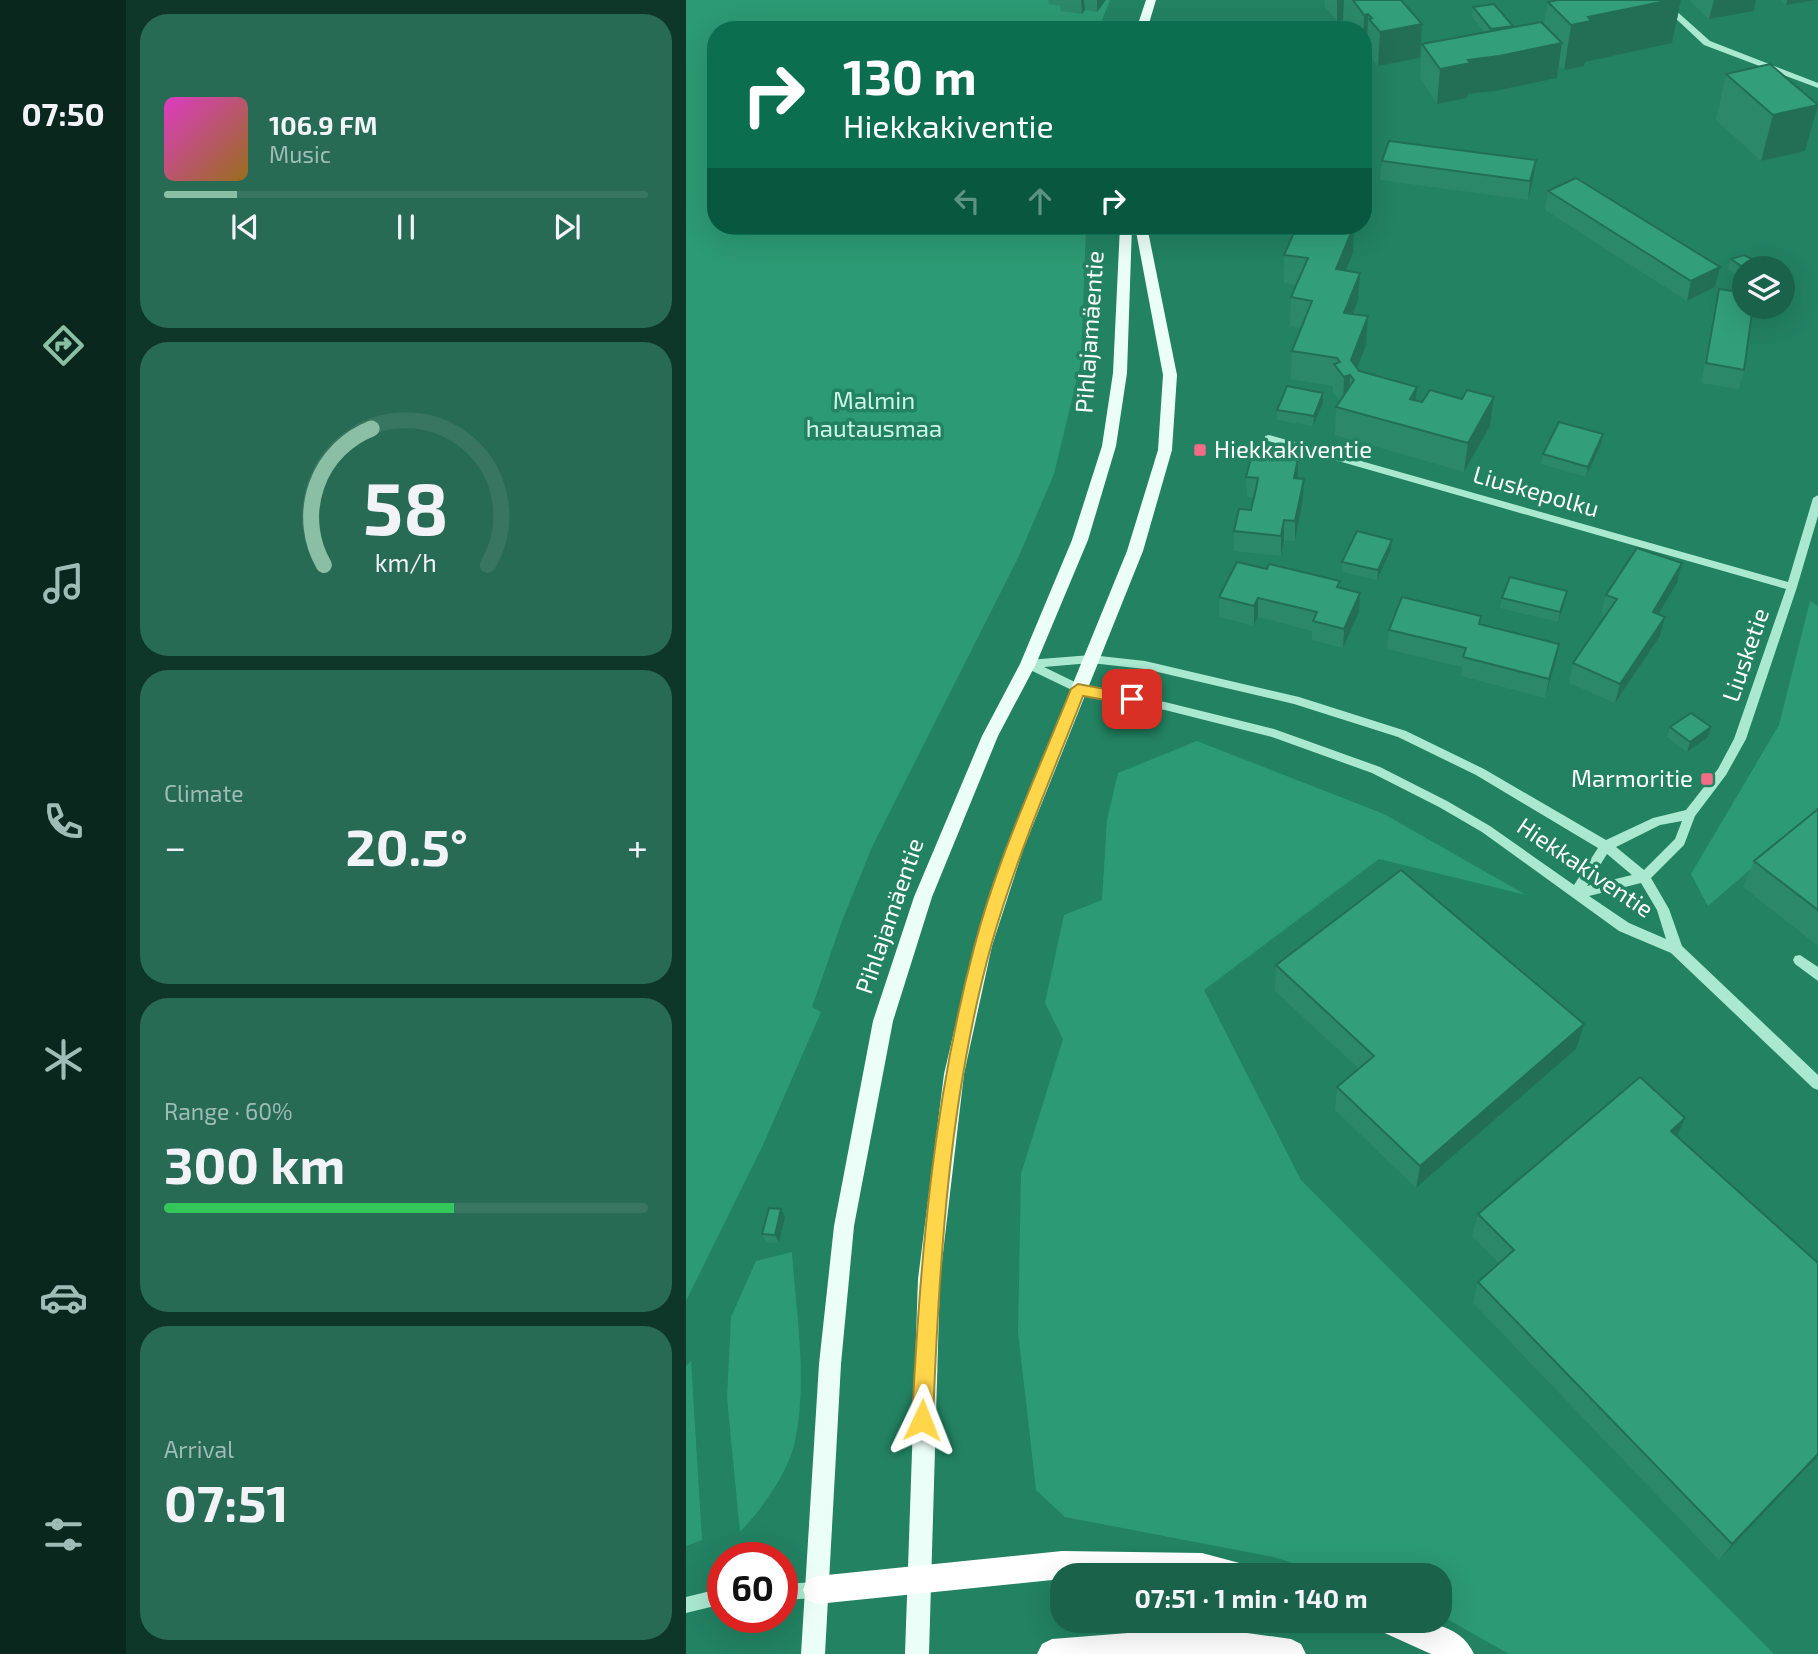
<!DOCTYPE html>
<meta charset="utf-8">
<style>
body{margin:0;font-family:"Exo 2",sans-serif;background:#276b54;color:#f1f3f6;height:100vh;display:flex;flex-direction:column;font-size:26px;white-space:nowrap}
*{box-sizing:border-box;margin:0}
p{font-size:23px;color:#9fbcb5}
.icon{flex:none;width:38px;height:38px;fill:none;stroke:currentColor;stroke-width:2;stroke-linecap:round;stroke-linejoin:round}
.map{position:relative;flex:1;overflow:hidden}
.drawer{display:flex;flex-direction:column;gap:14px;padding:14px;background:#0e3629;width:560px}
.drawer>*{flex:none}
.top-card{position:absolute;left:21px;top:21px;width:665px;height:214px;border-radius:28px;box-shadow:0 7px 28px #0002;background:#0b6e4f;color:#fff;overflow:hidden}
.fabs{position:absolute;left:1046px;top:256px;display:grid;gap:14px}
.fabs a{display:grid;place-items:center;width:63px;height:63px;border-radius:50%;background:#1a624a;box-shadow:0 7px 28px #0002;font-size:35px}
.speed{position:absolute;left:21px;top:1542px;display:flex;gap:14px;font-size:35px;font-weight:700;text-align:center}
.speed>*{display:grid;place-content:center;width:91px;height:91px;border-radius:50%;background:#1a624a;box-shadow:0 7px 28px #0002;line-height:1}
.speed .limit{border:10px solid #d22;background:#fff;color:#111}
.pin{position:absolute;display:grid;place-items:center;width:60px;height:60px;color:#fff;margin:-30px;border-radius:14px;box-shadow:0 4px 10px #0006}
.me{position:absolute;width:77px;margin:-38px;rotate:2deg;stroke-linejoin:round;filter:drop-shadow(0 0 5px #0008)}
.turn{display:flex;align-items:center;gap:24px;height:147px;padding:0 21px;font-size:32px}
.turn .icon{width:91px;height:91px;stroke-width:2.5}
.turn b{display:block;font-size:49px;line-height:60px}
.lanes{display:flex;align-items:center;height:66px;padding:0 21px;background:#0003;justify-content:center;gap:35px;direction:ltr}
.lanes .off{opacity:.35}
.big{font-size:52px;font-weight:700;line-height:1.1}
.drawer .tile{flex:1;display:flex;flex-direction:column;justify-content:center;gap:10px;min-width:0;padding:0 24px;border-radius:28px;background:#276b54}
.drawer .dial{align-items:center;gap:0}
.dial svg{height:182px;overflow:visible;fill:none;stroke:#387662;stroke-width:7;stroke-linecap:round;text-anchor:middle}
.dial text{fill:#f1f3f6;stroke:none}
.song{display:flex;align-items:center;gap:21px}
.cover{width:84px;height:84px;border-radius:10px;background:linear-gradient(135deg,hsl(310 70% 55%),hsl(40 70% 35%))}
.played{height:7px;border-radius:4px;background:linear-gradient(90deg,#8abfa5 15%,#387662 15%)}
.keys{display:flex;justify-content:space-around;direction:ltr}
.heat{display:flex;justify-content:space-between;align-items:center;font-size:38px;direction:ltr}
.charge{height:10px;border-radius:5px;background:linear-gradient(90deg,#34c759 60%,#387662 0)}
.trip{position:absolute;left:364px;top:1563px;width:402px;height:70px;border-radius:28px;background:#1a624a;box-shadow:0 7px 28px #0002;font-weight:700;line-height:70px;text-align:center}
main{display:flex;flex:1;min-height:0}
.menu{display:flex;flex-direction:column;width:126px;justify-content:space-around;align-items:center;background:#0a271e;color:#9fbcb5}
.menu .icon{width:49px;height:49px}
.menu .active{color:#8abfa5}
.menu b{font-size:32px;color:#f1f3f6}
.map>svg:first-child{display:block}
</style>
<main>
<nav class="menu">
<b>07:50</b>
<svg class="icon active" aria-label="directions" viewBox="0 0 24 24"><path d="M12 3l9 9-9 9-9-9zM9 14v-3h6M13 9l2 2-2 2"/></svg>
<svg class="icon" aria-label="music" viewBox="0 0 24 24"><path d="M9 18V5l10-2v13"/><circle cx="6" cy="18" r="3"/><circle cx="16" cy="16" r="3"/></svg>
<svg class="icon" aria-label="phone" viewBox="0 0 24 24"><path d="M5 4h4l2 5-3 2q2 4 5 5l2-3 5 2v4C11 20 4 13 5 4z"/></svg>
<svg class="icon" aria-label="climate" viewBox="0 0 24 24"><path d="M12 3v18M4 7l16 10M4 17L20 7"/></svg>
<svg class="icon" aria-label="car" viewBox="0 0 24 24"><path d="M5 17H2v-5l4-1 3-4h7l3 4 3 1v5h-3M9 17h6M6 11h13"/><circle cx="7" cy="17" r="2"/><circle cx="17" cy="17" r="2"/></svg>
<svg class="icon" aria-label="filters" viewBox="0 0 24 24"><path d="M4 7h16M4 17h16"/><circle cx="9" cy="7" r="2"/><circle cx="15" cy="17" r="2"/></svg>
</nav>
<section class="drawer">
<div class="tile">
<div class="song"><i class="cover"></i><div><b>106.9 FM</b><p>Music</p></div></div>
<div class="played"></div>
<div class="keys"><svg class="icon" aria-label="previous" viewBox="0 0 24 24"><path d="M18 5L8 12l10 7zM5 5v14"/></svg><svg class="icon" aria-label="pause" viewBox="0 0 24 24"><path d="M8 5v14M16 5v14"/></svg><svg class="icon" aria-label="next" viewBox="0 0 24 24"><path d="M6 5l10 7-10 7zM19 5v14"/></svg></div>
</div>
<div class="tile dial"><svg viewBox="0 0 100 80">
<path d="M14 69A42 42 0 1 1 86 69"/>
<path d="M14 69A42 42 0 0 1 35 9" stroke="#8abfa5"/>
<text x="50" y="56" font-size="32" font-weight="700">58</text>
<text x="50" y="72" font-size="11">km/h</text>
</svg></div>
<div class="tile"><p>Climate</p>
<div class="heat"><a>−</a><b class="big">20.5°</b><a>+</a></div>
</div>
<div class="tile"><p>Range · 60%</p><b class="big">300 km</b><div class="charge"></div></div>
<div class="tile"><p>Arrival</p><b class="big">07:51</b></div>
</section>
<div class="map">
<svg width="1132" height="1654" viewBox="0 0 1132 1654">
<rect width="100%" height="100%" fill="#228262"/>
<g fill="#2c9a74">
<polygon points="0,0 424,0 412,30 30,30 30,226 400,226 395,362 368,474 332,558 186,847 156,921 126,1007 135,1012 77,1145 0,1301"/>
<polygon points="1124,601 1132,606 1132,811 1022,906 1005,874 1093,725"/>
<polygon points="511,741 698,814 840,895 693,859 518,990 615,1180 1088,1654 823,1654 754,1615 754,1575 646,1575 587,1557 379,1517 350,1490 332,1332 335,1174 377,1039 359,1003 378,915 416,900 421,820 432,773"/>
<path d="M106,1252C110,1313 122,1380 109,1441C103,1472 75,1510 54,1532L41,1398L45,1317L70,1261Z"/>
<polygon points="5,1361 16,1540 0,1546 0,1366"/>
</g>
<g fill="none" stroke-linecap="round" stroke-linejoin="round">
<g fill="#aae8d2" fill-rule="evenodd">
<polygon points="970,0 978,0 1024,41 1132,83 1132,88 1018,45"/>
<path d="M583,435L1102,582L1127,498L1132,495V516L1111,587L1060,739L1040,775L1009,816L998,845L965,878L983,909L996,946L1132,1075V1090L1127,1088L985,953L933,931L796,832L753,807L686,773L586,737L479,710L392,693L338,667L336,664L342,660L405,655L459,661L613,697L720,731L798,769L920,840L967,818L1000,810L1032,769L1048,739L1100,589L579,440V436ZM405,663L459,669L608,704L712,737L790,775L912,848L888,885L804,826L761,801L694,767L588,729L479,702L395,685L358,667ZM996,821L989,839L958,870L930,847L974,825ZM921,854L946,875L901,886ZM955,883L971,910L980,939L943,923L903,896Z"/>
<polygon points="1114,955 1132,967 1132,981 1109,964 1107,960 1109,956"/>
<polygon points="131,1582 137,1584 139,1590 137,1596 131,1598 96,1600 96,1584"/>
<polygon points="37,1588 37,1604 0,1613 0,1597"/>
</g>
<g fill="#ecfef8" fill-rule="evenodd">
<polygon points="460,0 470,0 461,30 450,30"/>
<polygon points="434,226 446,226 441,373 430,446 402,540 350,664 312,736 246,897 207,1021 168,1226 155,1364 139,1654 115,1654 133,1364 148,1226 187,1021 228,897 296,736 334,664 386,540 416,446 427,373"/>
<polygon points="449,226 461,226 491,375 486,450 457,551 337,850 306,946 278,1074 254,1279 243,1654 219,1654 232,1279 258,1074 288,946 319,850 441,551 472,450 477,375"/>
</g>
<g fill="#fff" fill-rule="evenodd">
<polygon points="376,1551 516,1553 561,1565 565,1575 376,1575 376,1579 131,1604 121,1600 117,1590 121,1580 131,1576"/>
<path d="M688,1620C720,1620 772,1617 788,1654H745L692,1630Z"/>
<polygon points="518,1627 605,1639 615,1644 620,1654 351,1654 356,1644 366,1639"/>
</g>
</g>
<g fill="#2b8969">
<polygon points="362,0 420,0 411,12 399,10 396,14 375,11 374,6 363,4"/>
<polygon points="639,0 715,0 736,24 734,58 692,66 681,53 677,30 663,30 657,20 651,21 639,7"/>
<polygon points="872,0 995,0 986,43 899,62 898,66 878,70 873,65 871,78 809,91 782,94 781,98 751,104 734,79 736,44 799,33 786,17 787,7 827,26 827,27 858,25 862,2"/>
<polygon points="1003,0 1070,0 1068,11 1023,19"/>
<polygon points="1094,0 1130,0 1100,5"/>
<polygon points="1084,64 1119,151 1075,161 1030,120 1040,74"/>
<polygon points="696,161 847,180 842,200 694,180"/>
<polygon points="862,191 1029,287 1001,301 859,210"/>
<polygon points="597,226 668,226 667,253 659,270 672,301 667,314 680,345 671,368 673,371 729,400 736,402 808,397 804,426 778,472 649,435 650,407 654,401 647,393 647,386 605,379 606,351 615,328 604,326 605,297 610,285 598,283 598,255 606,236 597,235"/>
<polygon points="1045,259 1059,268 1059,277 1056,278 1042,269"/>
<polygon points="1033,289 1058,370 1053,389 1015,383 1028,309"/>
<polygon points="637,393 637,403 627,426 591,420 591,410"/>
<polygon points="915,444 900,477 855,464 857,454"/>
<polygon points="560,477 612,478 617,499 609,541 598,540 595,556 548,551 548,531 565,510 568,498 561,497"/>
<polygon points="706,540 705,550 691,580 656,572 656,562"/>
<polygon points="996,563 991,583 973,614 974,636 929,703 883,683 887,663 920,616 915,614 920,595"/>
<polygon points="581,569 654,581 654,588 673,612 657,648 626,640 626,631 572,617 568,626 533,617 533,597"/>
<polygon points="816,598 879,601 872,622 814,608"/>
<polygon points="795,616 793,624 869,664 859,698 775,676 776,667 701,649 703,630"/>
<polygon points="984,727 1022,737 1001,752 981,737"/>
<polygon points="1132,809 1132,946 1057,887 1068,861"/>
<polygon points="590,965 890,1049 730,1188 649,1110 651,1087 673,1069 589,991"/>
<polygon points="999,1118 991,1137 1132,1263 1132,1456 1033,1560 787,1303 792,1282 813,1263 786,1236 792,1214"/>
<polygon points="95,1209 99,1217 93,1243 80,1242 76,1234"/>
</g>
<g fill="#236f55">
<polygon points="395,0 398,0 399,10 396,14"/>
<polygon points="411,0 420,0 411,12"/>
<polygon points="651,0 658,0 657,20 651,21"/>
<polygon points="985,0 995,0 986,43 899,62 898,66 878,70 885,25 902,17"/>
<polygon points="1028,0 1070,0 1068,11 1023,19"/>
<polygon points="1101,0 1130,0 1100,5"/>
<polygon points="682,14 681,48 677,49 678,15"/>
<polygon points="736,24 734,58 692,66 694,32"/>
<polygon points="876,43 871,78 809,91 782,94 781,98 751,104 754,69 782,60"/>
<polygon points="1132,105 1119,151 1075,161 1087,115"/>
<polygon points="850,160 847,180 842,200 844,181"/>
<polygon points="668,226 667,253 649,297 650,269"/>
<polygon points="1072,262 1070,268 1059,268"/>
<polygon points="1034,267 1029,287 1001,301 1005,281"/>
<polygon points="1059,268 1059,277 1056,278 1058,268"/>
<polygon points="674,273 672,301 656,341 658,313"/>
<polygon points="682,316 680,345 667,379 664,375 663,404 657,405 658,377"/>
<polygon points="731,387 728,415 721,427 724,399"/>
<polygon points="637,393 637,403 627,426 628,416"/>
<polygon points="808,397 804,426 778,472 782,443"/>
<polygon points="917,434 915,444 900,477 902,467"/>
<polygon points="612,459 612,479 608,478"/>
<polygon points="618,479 617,499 609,541 609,521"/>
<polygon points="598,520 598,540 595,556 595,536"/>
<polygon points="706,540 705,550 691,580 692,570"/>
<polygon points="996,563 991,583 962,632 967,612"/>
<polygon points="881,591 879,601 872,622 874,612"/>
<polygon points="674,593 673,612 657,648 658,629"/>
<polygon points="572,598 572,617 568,626 568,606"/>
<polygon points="979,617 974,636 929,703 934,684"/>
<polygon points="873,644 869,664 859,698 863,679"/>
<polygon points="1025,727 1022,737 1001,752 1004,742"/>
<polygon points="898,1024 890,1049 730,1188 734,1166"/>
<polygon points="999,1118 989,1142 985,1131"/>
<polygon points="95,1209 99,1217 93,1243 89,1235"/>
<polygon points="1132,1454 1132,1456 1033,1560 1046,1544"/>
</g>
<g fill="#329f7a" stroke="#236f55" stroke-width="2">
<polygon points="667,0 715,0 736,24 694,32 683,19 686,18 682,14 678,15"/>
<polygon points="872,0 985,0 902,17 905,21 885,25 862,2"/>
<polygon points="808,4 827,26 805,29 787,7"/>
<polygon points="855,22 876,43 813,56 782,60 785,63 754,69 736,44"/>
<polygon points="378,25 399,26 398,30 377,30"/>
<polygon points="557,27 585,29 556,30"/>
<polygon points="1084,64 1132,105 1087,115 1040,74"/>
<polygon points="703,141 850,160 844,181 696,161"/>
<polygon points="890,178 1034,267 1005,281 862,191"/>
<polygon points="611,226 668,226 650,269 674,273 658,313 682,316 665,360 673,371 731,387 724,399 736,402 744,390 776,399 781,390 808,397 782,443 650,407 668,380 664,375 658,377 648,364 654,362 651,358 606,351 626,301 605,297 622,258 598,255"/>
<polygon points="1058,255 1072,262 1058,268 1045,259"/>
<polygon points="1033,289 1059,293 1059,306 1067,306 1058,370 1020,363"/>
<polygon points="601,386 637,393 628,416 591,410"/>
<polygon points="873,422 917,434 902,467 857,454"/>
<polygon points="566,454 612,459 608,478 618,479 609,521 598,520 595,536 548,531 553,509 565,510 570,489 572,478 560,477"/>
<polygon points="671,531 706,540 692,570 656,562"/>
<polygon points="951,548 996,563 967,612 979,617 934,684 887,663 931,599 920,595"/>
<polygon points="551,562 581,569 583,564 654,581 651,587 674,593 658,629 627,621 631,612 572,598 568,606 533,597"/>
<polygon points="824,577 881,591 874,612 816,598"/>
<polygon points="716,597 795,616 793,624 873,644 863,679 777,657 780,648 703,630"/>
<polygon points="1005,713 1025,727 1004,742 984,727"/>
<polygon points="1132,809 1132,910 1068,861"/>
<polygon points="715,870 898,1024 734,1166 651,1087 688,1056 590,965"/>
<polygon points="954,1077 999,1118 985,1131 1132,1263 1132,1454 1046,1544 792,1282 828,1250 792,1214"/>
<polygon points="83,1208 95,1209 89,1235 76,1234"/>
</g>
<path fill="#ffd54a" stroke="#a68a30" stroke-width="2" d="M392,684L446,694L453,699L446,705L397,696C365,778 329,860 305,946C263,1099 253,1262 247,1420L244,1427L236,1430L229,1427L226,1420C234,1261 247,1102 288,948C311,859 351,774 385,689Z"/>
<g fill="#f46c85" stroke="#228262" stroke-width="2.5">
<rect x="507" y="443" width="14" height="14" rx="3.5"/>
<rect x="1014" y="772" width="14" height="14" rx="3.5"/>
</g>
<g text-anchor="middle" stroke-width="7" stroke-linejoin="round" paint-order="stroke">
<g font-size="24" fill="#fff" stroke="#228262">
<text transform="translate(404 332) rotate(-86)" y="8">Pihlajamäentie</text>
<text transform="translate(850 492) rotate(16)" y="8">Liuskepolku</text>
<text transform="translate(1060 655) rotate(-71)" y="8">Liusketie</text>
<text transform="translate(899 868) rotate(34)" y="8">Hiekkakiventie</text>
<text transform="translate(204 916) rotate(-71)" y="8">Pihlajamäentie</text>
</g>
<g font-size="24" fill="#cdf6e8" stroke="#228262">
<text x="188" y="409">Malmin<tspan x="188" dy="28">hautausmaa</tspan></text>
</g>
<g font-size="24" fill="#fff" stroke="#228262" text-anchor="start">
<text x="528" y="458">Hiekkakiventie</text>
<text x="1007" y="787" text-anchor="end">Marmoritie</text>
</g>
</g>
</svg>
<div class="fabs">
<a><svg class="icon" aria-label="layers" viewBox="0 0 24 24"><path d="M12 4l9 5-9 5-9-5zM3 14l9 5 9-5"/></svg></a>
</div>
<div class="speed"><div class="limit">60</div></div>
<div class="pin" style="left:446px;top:699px;background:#d93025"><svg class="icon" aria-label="arrive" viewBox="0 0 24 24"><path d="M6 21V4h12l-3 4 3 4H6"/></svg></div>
<svg class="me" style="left:236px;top:1420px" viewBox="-20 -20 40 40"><path d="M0-17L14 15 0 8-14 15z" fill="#ffd54a" stroke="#fff" stroke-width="4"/></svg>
<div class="trip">07:51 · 1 min · 140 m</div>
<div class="top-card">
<div class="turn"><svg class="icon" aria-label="right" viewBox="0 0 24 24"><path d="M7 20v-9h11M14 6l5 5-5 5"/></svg><div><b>130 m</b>Hiekkakiventie</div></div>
<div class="lanes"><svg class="icon off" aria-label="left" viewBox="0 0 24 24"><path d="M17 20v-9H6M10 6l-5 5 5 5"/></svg><svg class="icon off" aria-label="ahead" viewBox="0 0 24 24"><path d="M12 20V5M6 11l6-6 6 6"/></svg><svg class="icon" aria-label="right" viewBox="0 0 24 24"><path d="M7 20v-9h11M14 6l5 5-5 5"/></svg></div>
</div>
</div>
</main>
